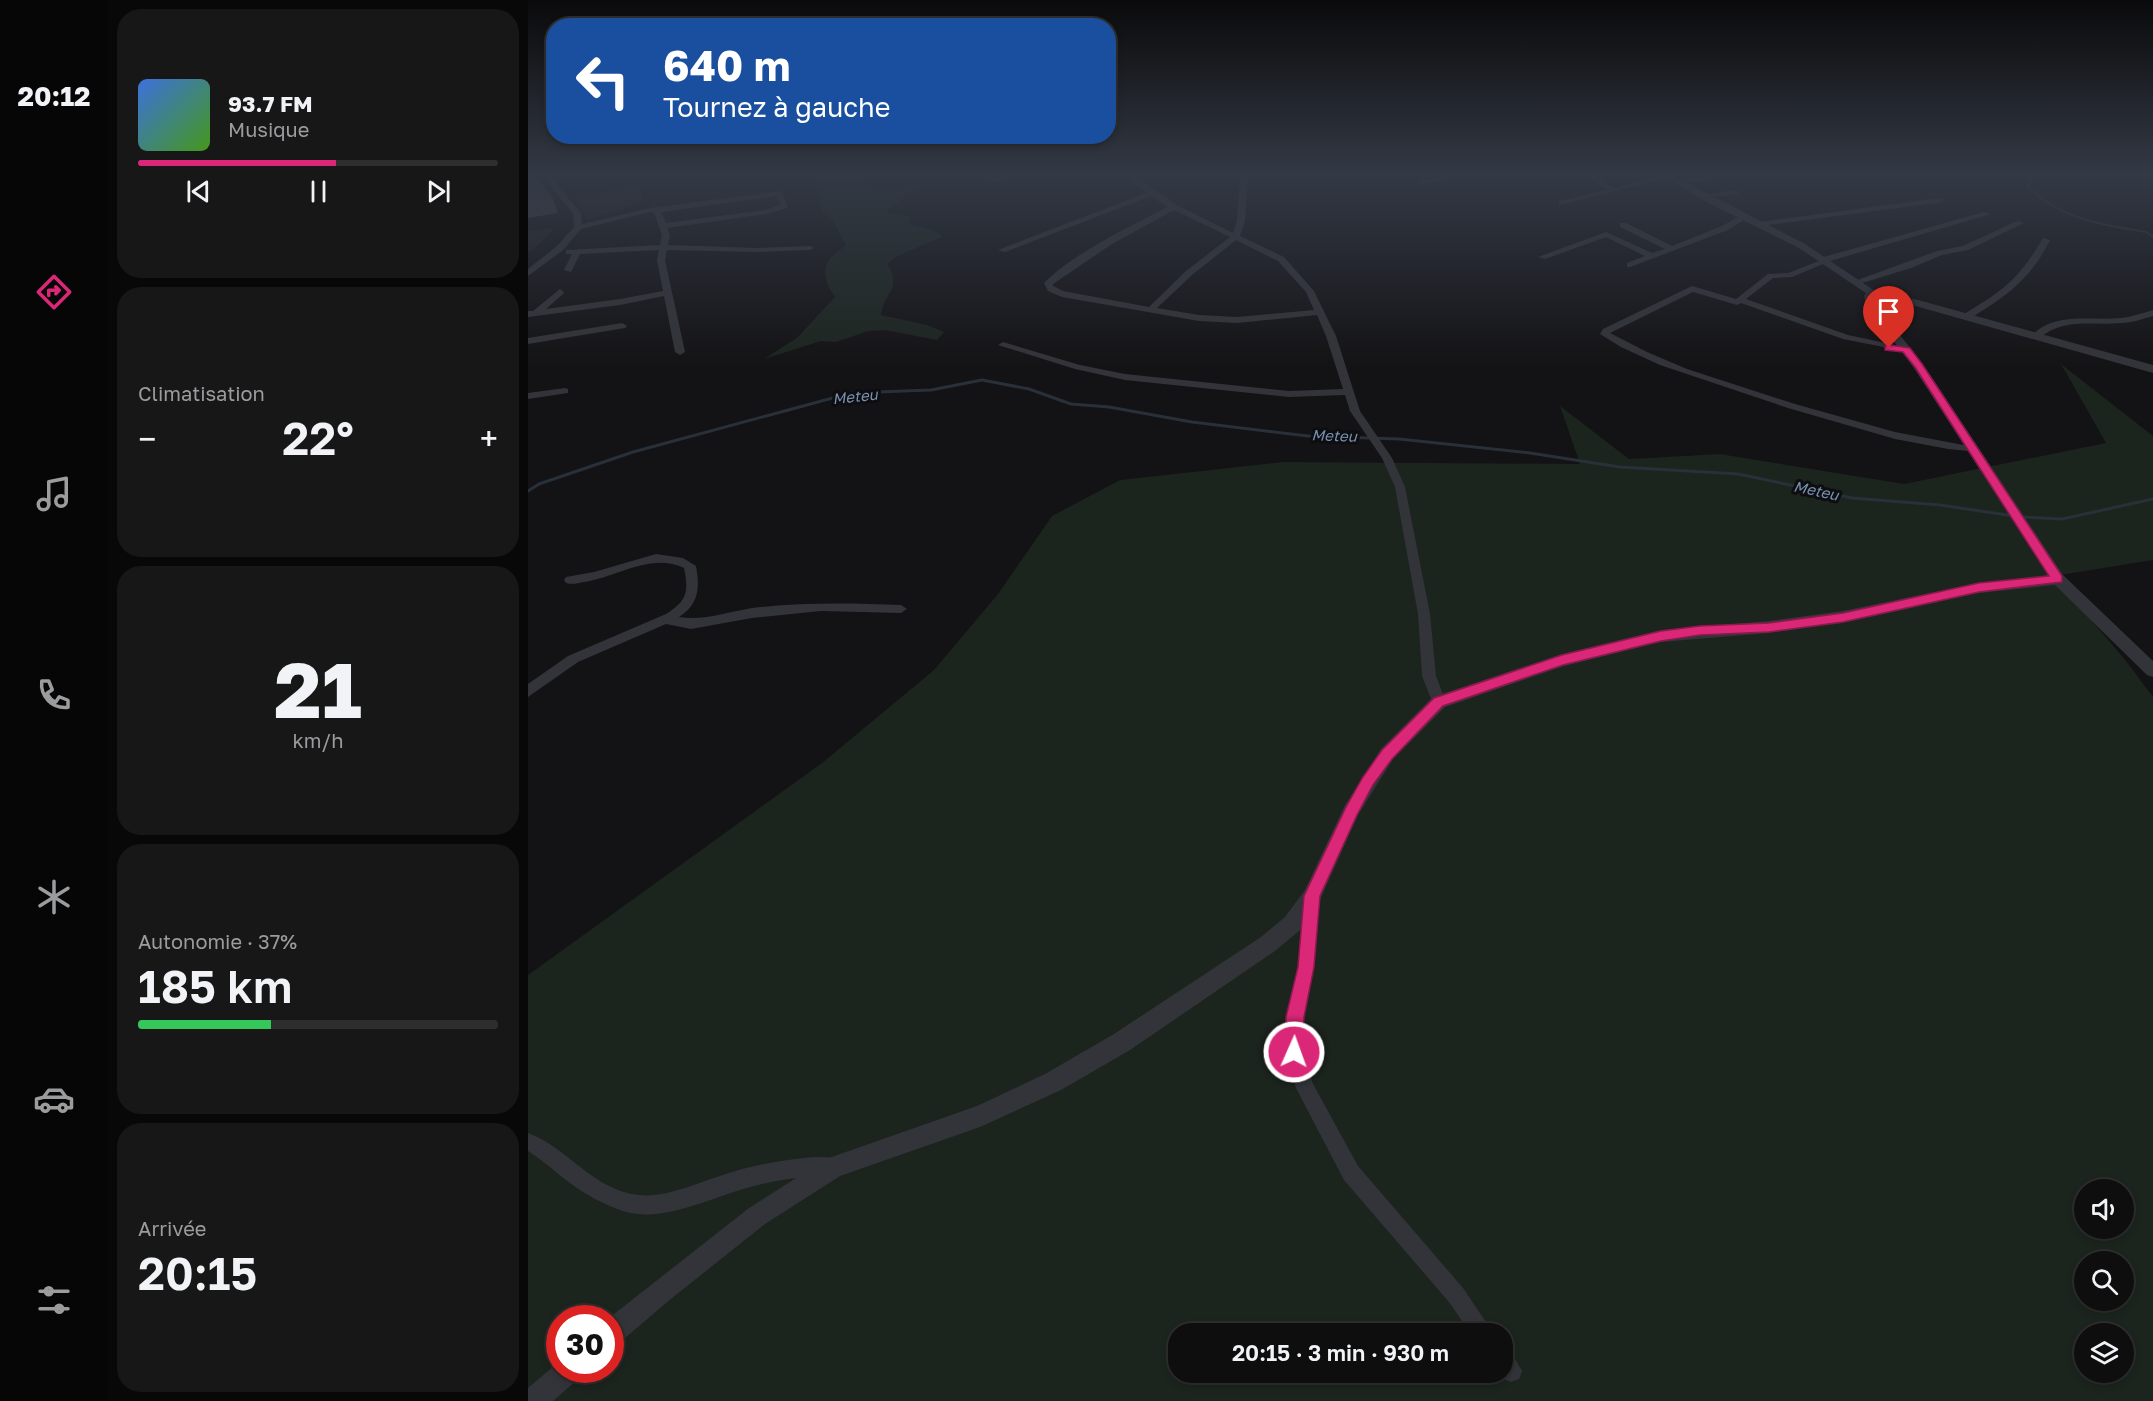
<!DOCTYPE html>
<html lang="fr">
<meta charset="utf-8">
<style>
body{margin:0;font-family:"Golos Text",sans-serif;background:#171718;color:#f1f3f6;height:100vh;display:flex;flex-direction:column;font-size:22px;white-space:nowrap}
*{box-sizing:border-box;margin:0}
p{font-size:20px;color:#9b9c9e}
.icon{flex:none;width:33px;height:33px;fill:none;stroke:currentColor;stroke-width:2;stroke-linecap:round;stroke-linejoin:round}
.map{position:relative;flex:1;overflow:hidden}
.details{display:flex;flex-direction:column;gap:9px;padding:9px;background:#080808;width:420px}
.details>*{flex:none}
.guide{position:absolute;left:18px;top:18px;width:570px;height:126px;border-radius:24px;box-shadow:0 3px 9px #0003,0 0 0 2px #2e2e2f;background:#1a4fa0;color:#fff;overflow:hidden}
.buttons{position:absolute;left:1546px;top:1179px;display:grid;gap:12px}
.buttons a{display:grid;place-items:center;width:60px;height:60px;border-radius:50%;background:#0e0e0f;box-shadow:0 3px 9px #0003,0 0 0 2px #2e2e2f;font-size:30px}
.speed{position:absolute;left:18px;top:1305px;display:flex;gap:12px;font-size:30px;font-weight:700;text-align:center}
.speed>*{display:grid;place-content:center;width:78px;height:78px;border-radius:50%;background:#0e0e0f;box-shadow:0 3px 9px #0003,0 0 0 2px #2e2e2f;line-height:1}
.speed .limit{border:9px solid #d22;background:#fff;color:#111}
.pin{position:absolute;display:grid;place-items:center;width:51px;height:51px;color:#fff;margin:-62px -26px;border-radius:50% 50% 50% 0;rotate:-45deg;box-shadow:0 0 6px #0007}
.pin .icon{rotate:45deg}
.me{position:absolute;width:66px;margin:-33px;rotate:2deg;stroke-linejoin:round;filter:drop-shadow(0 0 4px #0008)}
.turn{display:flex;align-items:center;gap:21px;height:126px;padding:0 18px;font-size:27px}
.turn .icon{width:78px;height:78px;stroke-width:2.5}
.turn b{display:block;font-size:42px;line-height:51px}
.big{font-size:45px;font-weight:600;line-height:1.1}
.details .widget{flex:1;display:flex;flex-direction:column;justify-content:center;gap:9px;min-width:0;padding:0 21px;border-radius:24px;background:#171718}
.details .dial{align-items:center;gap:0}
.dial b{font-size:78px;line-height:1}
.song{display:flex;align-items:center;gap:18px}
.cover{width:72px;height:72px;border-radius:9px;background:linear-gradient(135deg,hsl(220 70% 55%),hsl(100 70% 35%))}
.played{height:6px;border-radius:3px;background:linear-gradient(90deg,#db2777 55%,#2e2e2f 55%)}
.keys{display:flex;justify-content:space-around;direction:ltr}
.heat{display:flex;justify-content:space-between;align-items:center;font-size:33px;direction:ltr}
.charge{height:9px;border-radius:4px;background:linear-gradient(90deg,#34c759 37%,#2e2e2f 0)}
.trip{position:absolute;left:640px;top:1323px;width:345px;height:60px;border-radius:24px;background:#0e0e0f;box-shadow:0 3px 9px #0003,0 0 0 2px #2e2e2f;font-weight:600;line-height:60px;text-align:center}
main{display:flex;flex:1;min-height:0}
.tabs{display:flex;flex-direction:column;width:108px;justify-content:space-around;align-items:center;background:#060606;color:#9b9c9e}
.tabs .icon{width:42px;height:42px}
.tabs .current{color:#db2777}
.tabs b{font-size:27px;color:#f1f3f6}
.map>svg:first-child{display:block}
</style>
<main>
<nav class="tabs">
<b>20:12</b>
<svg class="icon current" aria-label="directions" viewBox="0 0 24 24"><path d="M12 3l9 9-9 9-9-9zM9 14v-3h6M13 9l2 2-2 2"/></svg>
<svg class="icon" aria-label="music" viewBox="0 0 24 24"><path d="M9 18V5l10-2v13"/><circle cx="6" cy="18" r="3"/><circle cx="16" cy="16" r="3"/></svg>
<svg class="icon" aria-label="phone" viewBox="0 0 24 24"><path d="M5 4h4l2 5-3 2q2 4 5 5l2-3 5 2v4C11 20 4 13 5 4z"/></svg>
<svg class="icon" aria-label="climate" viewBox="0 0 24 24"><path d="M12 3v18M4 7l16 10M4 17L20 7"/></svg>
<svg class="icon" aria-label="car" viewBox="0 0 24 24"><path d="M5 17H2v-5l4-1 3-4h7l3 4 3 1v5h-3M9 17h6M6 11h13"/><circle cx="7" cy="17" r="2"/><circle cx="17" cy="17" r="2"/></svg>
<svg class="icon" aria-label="filters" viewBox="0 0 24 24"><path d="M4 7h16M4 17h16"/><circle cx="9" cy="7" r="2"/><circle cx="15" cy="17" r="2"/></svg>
</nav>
<section class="details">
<div class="widget">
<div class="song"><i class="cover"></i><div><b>93.7 FM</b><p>Musique</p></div></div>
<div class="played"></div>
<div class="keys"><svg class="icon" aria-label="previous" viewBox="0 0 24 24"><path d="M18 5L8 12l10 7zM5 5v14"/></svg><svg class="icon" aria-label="pause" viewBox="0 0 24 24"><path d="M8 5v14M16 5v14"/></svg><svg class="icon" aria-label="next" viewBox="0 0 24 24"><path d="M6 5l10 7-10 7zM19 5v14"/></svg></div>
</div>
<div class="widget"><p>Climatisation</p>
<div class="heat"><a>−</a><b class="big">22°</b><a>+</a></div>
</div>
<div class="widget dial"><b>21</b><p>km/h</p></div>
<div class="widget"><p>Autonomie · 37%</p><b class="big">185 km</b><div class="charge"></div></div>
<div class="widget"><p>Arrivée</p><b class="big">20:15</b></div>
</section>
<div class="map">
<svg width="1625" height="1401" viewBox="0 0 1625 1401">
<rect width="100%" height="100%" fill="#131214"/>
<g fill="#1f1e21">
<polygon points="112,184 114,202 59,220 47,199"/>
<polygon points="27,228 5,250 0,251 0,231"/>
</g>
<g fill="#1c241e" fill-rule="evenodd">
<path d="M281,174H352L338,179L337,184C361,199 387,181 412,181L414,183L378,193L371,203L359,210L361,213L383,217L380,223C391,229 405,226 414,237L367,257L359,264C375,289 356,292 353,315L399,325L416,332L409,340L357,330L340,331L308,342L293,341L236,359L269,338L307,297C291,274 294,260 318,246L306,222L294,211L291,194Z"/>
<path d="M1533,364L1625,436V560L1526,576L1598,661L1625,697V1401H0V975L294,763L406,670L470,594L524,516L592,480L756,462L1052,464L1032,406L1101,459L1192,454L1376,484L1578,443ZM1557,1190H1596V1228H1557ZM1557,1262H1596V1300H1557ZM32,1318H82V1370H32ZM651,1334H975V1372H651ZM1557,1334H1596V1372H1557Z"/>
</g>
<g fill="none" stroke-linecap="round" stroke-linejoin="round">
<path stroke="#283039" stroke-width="2" d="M1501,174L1504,180L1499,186C1532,219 1574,225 1618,232L1625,237"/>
<g stroke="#283039" stroke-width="3">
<polyline points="0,491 11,484 105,452 323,393 403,390 454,380 501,389 543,404 581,407 664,422 780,436 871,439 1002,453 1092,467 1210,474 1324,498 1412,505 1486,516"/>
<polyline points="1494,517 1534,519 1625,499"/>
</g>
</g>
<polygon fill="#3c3c42" points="0,174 5,174 25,198 30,213 0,218"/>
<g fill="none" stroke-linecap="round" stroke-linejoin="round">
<g fill="#333439" fill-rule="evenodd">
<path d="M18,174H24L25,179L53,213L54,224L122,208L254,191L260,208L238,214L139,228L142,235L140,245L230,248L282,246L286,248L282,250L230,252L139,250L137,260L157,352L152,355L147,352L136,296L92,305L0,317V311H5L32,289L36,292L35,294L18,309L92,299L135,291L129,260L131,250L52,254L43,272L36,270L44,254H38V250L132,245L134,235L126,213L122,212L53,229L35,250L0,276V269L29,246L46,227L45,213L18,181ZM248,196L253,205L237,210L138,223L133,212Z"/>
<path d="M450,174C457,174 459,177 466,178C474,178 483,174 493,174C480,181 461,186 450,174Z"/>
<path d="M597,174H604L649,205L705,233L709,221L712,174H720L717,221L712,236L756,257L786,291L808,336L832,411L864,458L877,487L902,614L908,676L918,702L916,706H906L894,676L890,614L867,487L854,458L822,411L817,395L761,397L597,380L547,369L470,345L475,342L552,365L597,374L761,391L815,389L798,336L789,315L709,323L671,321L534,297L520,291L516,283C546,253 602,226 640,207L623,196L477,252L470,250L618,193ZM646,210L702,237L658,271L621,307L535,291L525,286V284L584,244ZM708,240L750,261L778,292L786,310L709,317L671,315L629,308L664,275Z"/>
<polygon points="930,174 945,174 894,184 890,182"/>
<polygon points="1056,174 1064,174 1086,188 1140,175 1144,177 1031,205 1031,201 1079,190"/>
<polygon points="1191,174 1239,174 1240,175 1236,177 1191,178 1149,184 1145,182"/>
<polygon points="1279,174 1287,174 1289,176 1285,178"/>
<polygon points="1207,190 1211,192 1210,194 1173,198 1169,196"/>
<polygon points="1412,198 1415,198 1415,202 1232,226 1228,224 1232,222"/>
<polygon points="1456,212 1463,214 1302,261 1264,277 1245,278 1218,299 1320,335 1381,348 1381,352 1315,339 1213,303 1209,305 1165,292 1082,333 1119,352 1159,369 1267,404 1367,432 1451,448 1451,452 1420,449 1367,439 1260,408 1132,365 1093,347 1072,334 1075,329 1164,286 1208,299 1240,274 1260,273 1291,261 1292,258"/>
<polygon points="1214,215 1221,217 1200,230 1102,267 1099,267 1099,263 1117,256 1078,237 1017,259 1010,257 1078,232 1124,253 1137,249 1092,227 1092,223 1098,223 1144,246 1194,226"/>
<polygon points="1489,221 1496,223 1440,250 1414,255 1383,268 1331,284 1324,282 1409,251 1435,246"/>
<path d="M1515,238L1522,240C1507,271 1486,291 1457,309C1450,313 1444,319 1436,318V314C1476,290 1491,279 1515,238Z"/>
<path d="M1625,310V316C1614,319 1604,323 1593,323C1561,326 1538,317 1511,338L1503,336C1527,311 1562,321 1593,318C1604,317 1614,313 1625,310Z"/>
<polygon points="94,323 99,326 97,328 0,344 0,338"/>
<polygon points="37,388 40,389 40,393 0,399 0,393"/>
<path d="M128,554L155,558L168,566C172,588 171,604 151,617C175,621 200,612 224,608C274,602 323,603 373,605L379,609L373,613L293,611L224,618L163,629L138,624L50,662L0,697V684L40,656L138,614C159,600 161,593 156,568C123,552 90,577 56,582C50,583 44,585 38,583L36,580L38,577L66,572Z"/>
<polygon points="784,891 790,893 792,898 786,967 776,1017 775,1052 785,1084 830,1166 935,1288 966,1334 943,1334 921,1302 816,1180 768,1088 757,1052 758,1017 770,967 776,898 778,893"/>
<path d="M0,1133C39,1147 66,1191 111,1195C139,1198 168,1183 195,1175C221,1166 249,1161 276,1158C288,1157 301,1156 312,1160L315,1167L312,1174C302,1178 291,1176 280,1177C263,1178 247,1181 230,1185C194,1193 148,1218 110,1214C91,1212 72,1202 55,1192C36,1180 19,1163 0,1151Z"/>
<polygon points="975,1349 983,1352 994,1371 991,1379 983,1382 975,1379 971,1372 975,1372"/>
</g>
<g fill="#333439" fill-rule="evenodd">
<polygon points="1132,174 1142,174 1277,244 1347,291 1390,300 1625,365 1625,373 1384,305 1346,297 1348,305 1395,364 1535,575 1625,661 1625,677 1619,675 1527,585 1451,593 1315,623 1241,633 1133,642 1036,666 917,707 865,759 830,815 791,902 771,931 747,951 602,1050 533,1090 452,1127 312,1176 237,1224 144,1298 91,1343 82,1347 82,1318 81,1318 221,1208 298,1159 449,1106 517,1074 586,1034 733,937 757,917 777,890 817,805 853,749 905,697 1034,654 1133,630 1241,621 1315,611 1451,583 1520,575 1386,368 1338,305 1336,296 1338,293 1271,248 1175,200"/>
<polygon points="32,1361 32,1370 54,1370 50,1379 25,1401 0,1401 0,1388"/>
</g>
</g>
<linearGradient id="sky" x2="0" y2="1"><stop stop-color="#0a0a0b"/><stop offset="0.47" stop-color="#333945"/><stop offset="1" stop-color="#333945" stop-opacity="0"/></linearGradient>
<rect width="1625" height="370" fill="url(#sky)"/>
<polygon fill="#db2777" stroke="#8e194d" stroke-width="1.5" points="1361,345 1382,348 1394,364 1534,576 1534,582 1451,592 1315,622 1241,632 1172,635 1133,641 1035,665 915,706 864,759 845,785 829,815 792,896 786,967 776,1017 775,1052 772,1059 766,1061 760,1059 757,1052 758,1017 770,967 776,896 818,807 835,777 854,750 906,698 1034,655 1133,631 1172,626 1241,623 1315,613 1451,583 1521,576 1387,367 1375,352 1357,350 1357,346"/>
<g text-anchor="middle" stroke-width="6" stroke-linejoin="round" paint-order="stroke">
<g font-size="15" font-style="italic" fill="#7792b3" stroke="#0e0d0f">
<text transform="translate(327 397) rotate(-6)" y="5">Meteu</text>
<text transform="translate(806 436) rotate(2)" y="5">Meteu</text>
<text transform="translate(1288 491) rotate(12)" y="5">Meteu</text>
</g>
</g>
</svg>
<div class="buttons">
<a><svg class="icon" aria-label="sound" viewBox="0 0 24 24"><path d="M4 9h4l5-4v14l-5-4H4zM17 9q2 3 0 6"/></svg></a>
<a><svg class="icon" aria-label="search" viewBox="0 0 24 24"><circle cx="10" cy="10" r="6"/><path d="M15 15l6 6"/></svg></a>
<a><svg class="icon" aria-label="layers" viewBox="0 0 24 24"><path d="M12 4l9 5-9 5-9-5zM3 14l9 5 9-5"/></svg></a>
</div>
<div class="speed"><div class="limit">30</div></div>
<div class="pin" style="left:1361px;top:348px;background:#d93025"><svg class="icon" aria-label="arrive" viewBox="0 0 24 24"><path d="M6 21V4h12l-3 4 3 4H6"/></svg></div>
<svg class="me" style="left:766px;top:1052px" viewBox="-20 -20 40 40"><circle r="17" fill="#db2777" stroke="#fff" stroke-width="3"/><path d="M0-11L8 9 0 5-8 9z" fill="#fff"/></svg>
<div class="trip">20:15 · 3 min · 930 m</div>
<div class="guide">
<div class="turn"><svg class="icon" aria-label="left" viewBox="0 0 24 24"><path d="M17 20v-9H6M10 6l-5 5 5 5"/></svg><div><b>640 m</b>Tournez à gauche</div></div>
</div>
</div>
</main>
